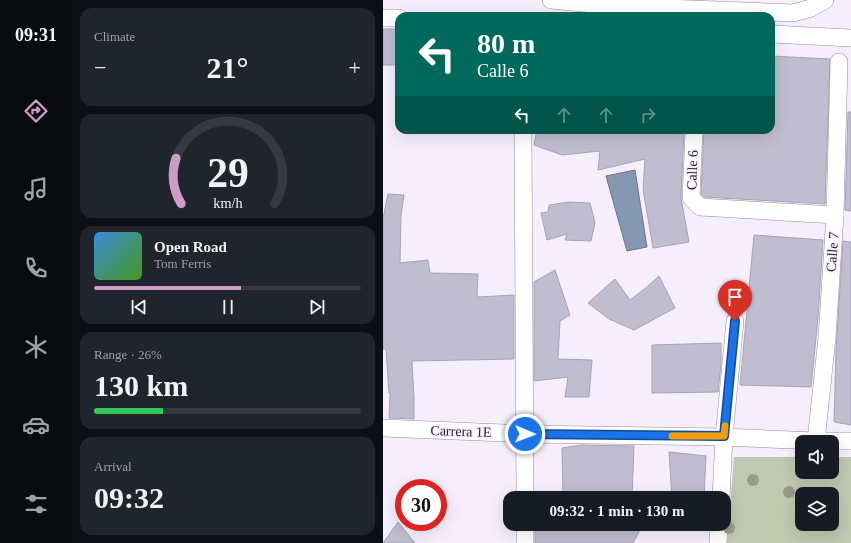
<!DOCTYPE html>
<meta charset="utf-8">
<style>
body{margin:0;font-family:Georgia,serif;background:#20242c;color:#f1f3f6;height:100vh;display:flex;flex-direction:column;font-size:15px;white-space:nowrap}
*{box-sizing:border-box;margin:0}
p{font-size:13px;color:#9ea1a6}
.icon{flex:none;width:22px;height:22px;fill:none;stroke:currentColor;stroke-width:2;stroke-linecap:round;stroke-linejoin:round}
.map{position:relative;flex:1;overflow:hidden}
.details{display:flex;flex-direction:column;gap:8px;padding:8px;background:#0d0f14;width:311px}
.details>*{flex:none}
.guide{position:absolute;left:12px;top:12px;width:380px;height:122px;border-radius:12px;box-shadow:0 4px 16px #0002;background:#00695c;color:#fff;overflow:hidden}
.buttons{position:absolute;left:412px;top:435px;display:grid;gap:8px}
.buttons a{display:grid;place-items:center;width:44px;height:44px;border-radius:8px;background:#171b24;box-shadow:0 4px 16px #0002;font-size:20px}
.speed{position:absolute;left:12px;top:479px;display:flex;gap:8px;font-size:20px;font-weight:700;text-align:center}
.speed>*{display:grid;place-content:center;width:52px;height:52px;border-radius:50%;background:#171b24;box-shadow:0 4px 16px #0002;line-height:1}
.speed .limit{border:6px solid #d22;background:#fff;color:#111}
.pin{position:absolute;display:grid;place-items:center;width:34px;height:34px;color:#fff;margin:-41px -17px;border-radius:50% 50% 50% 0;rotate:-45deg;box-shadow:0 0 4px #0007}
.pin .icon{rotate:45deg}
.me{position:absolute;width:44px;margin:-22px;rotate:91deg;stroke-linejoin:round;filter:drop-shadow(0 0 3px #0008)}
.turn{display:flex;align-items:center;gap:14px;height:84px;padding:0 16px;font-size:18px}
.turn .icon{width:52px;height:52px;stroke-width:2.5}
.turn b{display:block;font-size:28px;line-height:34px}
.lanes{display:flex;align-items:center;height:38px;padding:0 16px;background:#0003;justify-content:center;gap:20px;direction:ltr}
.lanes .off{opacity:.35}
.big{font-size:30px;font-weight:600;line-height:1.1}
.details .card{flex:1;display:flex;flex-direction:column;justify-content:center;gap:6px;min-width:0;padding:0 14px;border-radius:12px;background:#20242c}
.details .dial{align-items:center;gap:0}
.dial svg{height:104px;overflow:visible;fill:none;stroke:#363941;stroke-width:7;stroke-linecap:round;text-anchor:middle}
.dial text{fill:#f1f3f6;stroke:none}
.song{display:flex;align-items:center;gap:12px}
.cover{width:48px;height:48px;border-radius:6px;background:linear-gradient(135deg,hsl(210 70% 55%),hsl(100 70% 35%))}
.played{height:4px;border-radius:2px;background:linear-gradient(90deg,#cd9cc9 55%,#363941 55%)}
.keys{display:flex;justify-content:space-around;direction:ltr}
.heat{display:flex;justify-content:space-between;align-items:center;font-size:22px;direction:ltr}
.charge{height:6px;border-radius:3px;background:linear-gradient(90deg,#34c759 26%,#363941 0)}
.trip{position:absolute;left:120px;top:491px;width:228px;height:40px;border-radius:12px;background:#171b24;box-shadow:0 4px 16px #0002;font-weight:600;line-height:40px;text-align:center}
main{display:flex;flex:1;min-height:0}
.tab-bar{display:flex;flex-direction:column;width:72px;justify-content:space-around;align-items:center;background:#090b0e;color:#9ea1a6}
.tab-bar .icon{width:28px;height:28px}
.tab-bar .selected{color:#cd9cc9}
.tab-bar b{font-size:18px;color:#f1f3f6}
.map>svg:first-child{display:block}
</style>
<main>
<nav class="tab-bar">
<b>09:31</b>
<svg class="icon selected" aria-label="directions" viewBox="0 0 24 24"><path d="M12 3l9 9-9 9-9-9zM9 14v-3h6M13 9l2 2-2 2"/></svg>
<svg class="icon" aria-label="music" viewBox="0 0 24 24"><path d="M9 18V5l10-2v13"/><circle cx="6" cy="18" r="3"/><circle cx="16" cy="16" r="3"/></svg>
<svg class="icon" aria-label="phone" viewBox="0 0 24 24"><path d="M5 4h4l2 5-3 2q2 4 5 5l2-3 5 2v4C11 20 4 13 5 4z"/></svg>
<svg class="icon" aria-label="climate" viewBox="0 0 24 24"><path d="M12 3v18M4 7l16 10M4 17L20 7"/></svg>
<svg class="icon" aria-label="car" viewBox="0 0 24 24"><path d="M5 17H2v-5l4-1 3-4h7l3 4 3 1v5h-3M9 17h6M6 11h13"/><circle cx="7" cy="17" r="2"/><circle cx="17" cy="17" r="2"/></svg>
<svg class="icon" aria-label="filters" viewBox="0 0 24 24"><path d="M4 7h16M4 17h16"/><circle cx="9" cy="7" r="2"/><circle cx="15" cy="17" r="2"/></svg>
</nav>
<section class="details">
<div class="card"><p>Climate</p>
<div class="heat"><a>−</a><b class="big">21°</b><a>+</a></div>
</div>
<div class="card dial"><svg viewBox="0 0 100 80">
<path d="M14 69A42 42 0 1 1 86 69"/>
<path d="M14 69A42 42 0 0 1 10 34" stroke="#cd9cc9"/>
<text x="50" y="56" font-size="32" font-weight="700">29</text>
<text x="50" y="72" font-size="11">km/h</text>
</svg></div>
<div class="card">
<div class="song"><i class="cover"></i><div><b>Open Road</b><p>Tom Ferris</p></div></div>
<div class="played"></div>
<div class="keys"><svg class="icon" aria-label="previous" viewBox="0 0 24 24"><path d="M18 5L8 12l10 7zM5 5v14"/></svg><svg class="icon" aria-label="pause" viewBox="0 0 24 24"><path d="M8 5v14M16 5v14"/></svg><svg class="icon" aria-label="next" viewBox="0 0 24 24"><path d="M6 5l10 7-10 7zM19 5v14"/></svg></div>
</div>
<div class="card"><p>Range · 26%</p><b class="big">130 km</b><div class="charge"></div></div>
<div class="card"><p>Arrival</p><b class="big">09:32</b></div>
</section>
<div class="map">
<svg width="468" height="543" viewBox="0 0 468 543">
<rect width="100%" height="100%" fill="#f6eefd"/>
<path fill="#c0c8b0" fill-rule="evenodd" d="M351,457H419V472H449V457H468V543H344ZM419,494H449V524H419Z"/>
<polygon fill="#8598b1" stroke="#697689" points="252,170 264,247 244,251 223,176"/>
<g fill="#c1bdd0" stroke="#a7a3b6">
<polygon points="0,29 14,29 13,65 0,65"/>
<polygon points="388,56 447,59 442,204 321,197 318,194 321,130 388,130"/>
<polygon points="465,112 468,112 468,211 462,210"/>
<polygon points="154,130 301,130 298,198 306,242 270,248 260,189 262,159 215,170 217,151 179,155 151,145"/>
<polygon points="5,194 21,195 18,216 17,263 45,260 47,273 95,274 94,297 131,295 131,359 29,361 31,398 31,419 6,418 7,393 6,393 3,349 0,349 0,218"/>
<polygon points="186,202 207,203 212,223 208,241 182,240 184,234 164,240 158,213 165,212 166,205"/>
<polygon points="371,235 440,240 435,318 428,387 357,385"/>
<polygon points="460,241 468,242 468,425 451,422 453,350"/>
<polygon points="172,270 187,315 177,321 175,359 209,360 206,397 182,397 185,377 151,381 151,282"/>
<polygon points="276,276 292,308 251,330 226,319 205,303 232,279 247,300 265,286"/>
<polygon points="338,343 338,365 335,392 269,393 269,345"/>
<polygon points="198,445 251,446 249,498 180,498 179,448"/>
<polygon points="286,452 323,456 321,498 289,498"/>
<polygon points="15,522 32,543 0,543"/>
<polygon points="152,524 260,524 250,543 152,543"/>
</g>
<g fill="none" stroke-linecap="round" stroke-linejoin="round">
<defs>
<g id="street">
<polyline points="168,0 231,6 410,13 428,8 442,0"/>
<polyline points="0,18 16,18"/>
<polyline points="388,34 468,38"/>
<polyline points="140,130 142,498"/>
<polyline points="311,130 308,198 317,207 452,215"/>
<polyline points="0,428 142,434 341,437 433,441 468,441"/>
<polyline points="433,441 444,338 452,215 456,62"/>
<polyline points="338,498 341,437 352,321"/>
<polyline points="142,524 142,543"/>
<polyline points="335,543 336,524"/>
</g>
</defs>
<use href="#street" stroke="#948b9c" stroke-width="18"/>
<use href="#street" stroke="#fff" stroke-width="17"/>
</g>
<g fill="#979b87">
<circle cx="370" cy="480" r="6"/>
<circle cx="406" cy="492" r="6"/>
<circle cx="346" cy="528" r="6"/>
</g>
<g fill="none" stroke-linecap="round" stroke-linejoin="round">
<defs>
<polyline id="route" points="142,434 341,436 352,321"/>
</defs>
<use href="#route" stroke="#114b97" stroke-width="10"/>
<use href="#route" stroke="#1a73e8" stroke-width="7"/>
<polyline stroke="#f59e0b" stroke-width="7" points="289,436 341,436 342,426"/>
</g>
<g text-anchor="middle" stroke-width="3" stroke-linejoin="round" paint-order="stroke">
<g font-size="14" fill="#29252c" stroke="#f6eefd">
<text transform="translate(309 170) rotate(-88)" y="5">Calle 6</text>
<text transform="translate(449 252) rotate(-86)" y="5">Calle 7</text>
<text transform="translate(78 431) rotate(2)" y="5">Carrera 1E</text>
</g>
</g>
</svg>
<div class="buttons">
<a><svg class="icon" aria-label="sound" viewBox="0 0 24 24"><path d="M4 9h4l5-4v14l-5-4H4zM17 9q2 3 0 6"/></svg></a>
<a><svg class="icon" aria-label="layers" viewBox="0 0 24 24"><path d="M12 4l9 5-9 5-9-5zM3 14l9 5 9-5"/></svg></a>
</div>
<div class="speed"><div class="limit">30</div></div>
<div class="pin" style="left:352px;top:321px;background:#d93025"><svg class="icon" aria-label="arrive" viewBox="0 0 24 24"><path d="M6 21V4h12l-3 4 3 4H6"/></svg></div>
<svg class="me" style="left:142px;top:434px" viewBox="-20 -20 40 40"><circle r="17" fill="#1a73e8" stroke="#fff" stroke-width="3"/><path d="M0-11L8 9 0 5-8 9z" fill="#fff"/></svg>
<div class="trip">09:32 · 1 min · 130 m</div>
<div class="guide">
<div class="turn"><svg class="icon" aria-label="left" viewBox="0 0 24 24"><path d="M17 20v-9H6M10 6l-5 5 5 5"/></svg><div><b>80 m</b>Calle 6</div></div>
<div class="lanes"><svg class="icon" aria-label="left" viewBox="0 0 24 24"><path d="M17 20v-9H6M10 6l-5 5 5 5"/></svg><svg class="icon off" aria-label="ahead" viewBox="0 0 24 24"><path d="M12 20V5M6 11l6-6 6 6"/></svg><svg class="icon off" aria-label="ahead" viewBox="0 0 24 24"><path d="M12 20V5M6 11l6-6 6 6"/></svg><svg class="icon off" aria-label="right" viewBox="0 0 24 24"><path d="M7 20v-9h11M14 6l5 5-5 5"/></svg></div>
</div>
</div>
</main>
